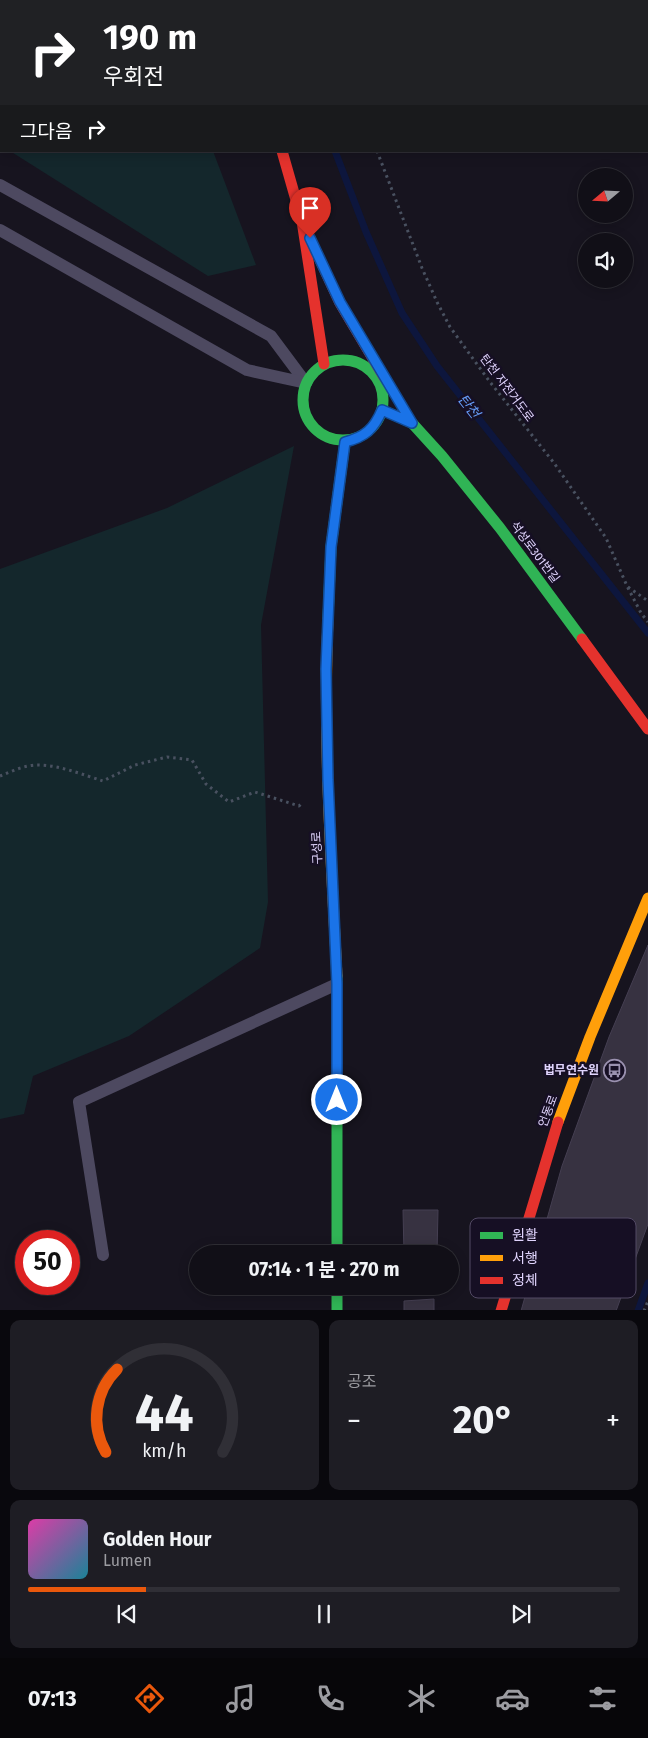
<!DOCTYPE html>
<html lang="ko">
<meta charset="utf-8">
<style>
body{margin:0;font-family:"Fira Sans","Noto Sans KR",sans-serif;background:#1e1d24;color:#f1f3f6;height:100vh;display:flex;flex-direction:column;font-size:19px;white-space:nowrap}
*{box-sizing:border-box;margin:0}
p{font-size:16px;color:#9c9ca1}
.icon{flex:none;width:28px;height:28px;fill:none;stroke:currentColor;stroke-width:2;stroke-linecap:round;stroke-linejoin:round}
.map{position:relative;height:1310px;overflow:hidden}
.drawer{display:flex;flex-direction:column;gap:10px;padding:10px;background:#09080d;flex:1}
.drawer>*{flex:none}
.top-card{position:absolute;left:0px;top:0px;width:649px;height:152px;box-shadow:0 2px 12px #0003,0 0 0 1px #302f36;background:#202124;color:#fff;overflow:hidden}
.needle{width:32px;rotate:251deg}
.tools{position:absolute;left:578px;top:168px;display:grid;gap:10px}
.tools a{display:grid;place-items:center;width:55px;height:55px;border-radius:50%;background:#110f17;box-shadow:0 2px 12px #0003,0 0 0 1px #302f36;font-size:25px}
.speed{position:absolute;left:15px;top:1230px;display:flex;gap:10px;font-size:25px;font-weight:700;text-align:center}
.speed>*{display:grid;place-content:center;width:65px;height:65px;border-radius:50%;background:#110f17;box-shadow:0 2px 12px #0003,0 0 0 1px #302f36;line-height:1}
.speed .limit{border:8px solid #d22;background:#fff;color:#111}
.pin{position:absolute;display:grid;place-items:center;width:42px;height:42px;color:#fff;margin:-51px -21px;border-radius:50% 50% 50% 0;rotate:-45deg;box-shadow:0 0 5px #0007}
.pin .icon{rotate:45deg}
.me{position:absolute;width:55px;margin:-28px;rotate:0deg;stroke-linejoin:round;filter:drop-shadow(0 0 4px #0008)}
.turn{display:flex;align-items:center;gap:18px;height:105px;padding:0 20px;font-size:22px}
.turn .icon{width:65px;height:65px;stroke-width:2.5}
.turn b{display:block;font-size:35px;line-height:42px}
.then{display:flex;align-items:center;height:48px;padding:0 20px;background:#0003;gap:10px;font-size:19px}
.big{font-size:38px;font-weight:700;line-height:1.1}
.drawer .tile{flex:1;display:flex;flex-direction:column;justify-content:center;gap:8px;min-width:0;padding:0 18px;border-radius:10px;background:#1e1d24}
.drawer .dial{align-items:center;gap:0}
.dial svg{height:130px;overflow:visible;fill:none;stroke:#302f36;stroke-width:7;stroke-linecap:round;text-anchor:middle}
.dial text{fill:#f1f3f6;stroke:none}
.song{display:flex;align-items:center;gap:15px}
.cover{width:60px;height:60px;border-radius:8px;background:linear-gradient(135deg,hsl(320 70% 55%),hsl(190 70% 35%))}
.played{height:5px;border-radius:2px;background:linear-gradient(90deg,#ea580c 20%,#302f36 20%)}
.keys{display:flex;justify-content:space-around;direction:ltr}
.heat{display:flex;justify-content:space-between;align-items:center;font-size:28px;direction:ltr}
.drawer .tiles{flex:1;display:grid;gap:10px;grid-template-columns:1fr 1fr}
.tile:last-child{grid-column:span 2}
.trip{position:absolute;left:189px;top:1245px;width:270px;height:50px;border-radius:25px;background:#110f17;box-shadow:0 2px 12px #0003,0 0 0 1px #302f36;font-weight:700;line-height:50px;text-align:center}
.dock{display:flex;height:80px;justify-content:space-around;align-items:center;background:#070609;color:#9c9ca1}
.dock .icon{width:35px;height:35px}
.dock .current{color:#ea580c}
.dock b{font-size:22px;color:#f1f3f6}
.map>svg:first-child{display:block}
</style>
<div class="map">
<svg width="648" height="1311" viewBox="0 0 648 1311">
<rect width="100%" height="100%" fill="#17141f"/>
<g fill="#14272c">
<polygon points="0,0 155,0 156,1 1,1 1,146"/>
<polygon points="10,151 213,151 256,265 208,276"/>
<polygon points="294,446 261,625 268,902 260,948 129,1036 33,1076 24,1114 0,1119 0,569 167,508"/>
</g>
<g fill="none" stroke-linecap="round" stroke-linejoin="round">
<g stroke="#0d163d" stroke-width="7">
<polyline points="311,1 311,0"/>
<polyline points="335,151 366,232 402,313 437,366 648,633"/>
<polyline points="638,1311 648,1283"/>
</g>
</g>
<g fill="#373241" stroke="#453f52">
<polygon points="648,945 648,1224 616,1311 521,1311 562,1166 609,1037"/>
<polygon points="403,1210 438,1210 437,1254 404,1254"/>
<polygon points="434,1299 434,1311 404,1311 404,1301"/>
</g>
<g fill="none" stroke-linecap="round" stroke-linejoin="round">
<g stroke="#495160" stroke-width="3" stroke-dasharray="2.5 4" stroke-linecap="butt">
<polyline points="352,0 352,1"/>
<polyline points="377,151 422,268 437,302 450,327 490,382 554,463 606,538 627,586 641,613 648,622"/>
<polyline points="628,587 648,601"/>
<path d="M0,776C12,771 25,765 38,765C59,765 84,775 103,781L135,765L167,757L192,760L206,784L229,802L255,792L299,806L303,802"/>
<polyline points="644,1311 648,1301"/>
</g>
<g stroke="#4d4960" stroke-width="12">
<polyline points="0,185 271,336 306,383"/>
<polyline points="0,230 247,370 306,383"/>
<polyline points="103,1255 79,1102 337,984"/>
</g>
<g stroke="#30b455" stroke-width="11">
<circle cx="343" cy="400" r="40"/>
<polyline points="382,410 412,423 442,456 500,528 582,639"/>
<polyline points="328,619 331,547 345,442"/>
<polyline points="337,976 337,1254"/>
<polyline points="337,1286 337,1311"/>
</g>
<g stroke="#ff9f0a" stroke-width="11">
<polyline points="235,0 235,1"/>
<path d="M328,619C323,738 331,857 337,976"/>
<polyline points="558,1122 590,1037 648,898"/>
</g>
<g stroke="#e5322d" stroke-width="11">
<polyline points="282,151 302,221 324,364"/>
<polyline points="302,221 340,303 384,377"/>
<polyline points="582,639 648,729"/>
<polyline points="501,1311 558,1122"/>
</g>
</g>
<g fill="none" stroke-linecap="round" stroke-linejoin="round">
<defs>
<path id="route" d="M310,238L340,302L412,423L382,410C374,429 365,437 345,442L331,547L326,669L328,780L337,984V1100"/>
</defs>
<use href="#route" stroke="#114b97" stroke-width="12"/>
<use href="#route" stroke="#1a73e8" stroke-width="9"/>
</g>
<defs>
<symbol id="bus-ring" viewBox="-11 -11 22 22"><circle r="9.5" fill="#160f24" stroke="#9a91af" stroke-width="1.5"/><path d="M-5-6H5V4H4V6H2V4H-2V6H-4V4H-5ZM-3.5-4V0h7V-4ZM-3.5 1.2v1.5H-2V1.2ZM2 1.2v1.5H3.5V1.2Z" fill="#9a91af"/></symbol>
</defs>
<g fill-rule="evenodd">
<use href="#bus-ring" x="602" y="1058" width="25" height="25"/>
</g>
<g text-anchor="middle" stroke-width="5" stroke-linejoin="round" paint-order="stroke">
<g font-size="12" fill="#e0d4fd" stroke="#160f24">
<text transform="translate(507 388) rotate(53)" y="4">탄천 자전거도로</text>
<text transform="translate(535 552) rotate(53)" y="4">석성로301번길</text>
<text transform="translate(317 848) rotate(-93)" y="4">구성로</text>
<text transform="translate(548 1111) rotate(-70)" y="4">언동로</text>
</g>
<g font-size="12" font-weight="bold" fill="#e0d4fd" stroke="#160f24" text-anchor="end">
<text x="599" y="1074">법무연수원</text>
</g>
<g font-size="14" font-style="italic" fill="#669df9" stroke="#160f24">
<text transform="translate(469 406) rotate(52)" y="5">탄천</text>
</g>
</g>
<rect x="470" y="1218" width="166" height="80" rx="8" fill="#160f24" stroke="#534a65" stroke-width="1"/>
<rect x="480" y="1232" width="23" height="7" fill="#30b455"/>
<rect x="480" y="1255" width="23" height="6" fill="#ff9f0a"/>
<rect x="480" y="1277" width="23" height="7" fill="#e5322d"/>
<g font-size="14" fill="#e0d4fd">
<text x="512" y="1240">원활</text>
<text x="512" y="1263">서행</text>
<text x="512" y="1285">정체</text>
</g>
</svg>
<div class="tools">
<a><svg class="needle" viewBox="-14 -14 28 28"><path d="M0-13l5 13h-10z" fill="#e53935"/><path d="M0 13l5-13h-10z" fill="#9c9ca1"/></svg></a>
<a><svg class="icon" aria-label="sound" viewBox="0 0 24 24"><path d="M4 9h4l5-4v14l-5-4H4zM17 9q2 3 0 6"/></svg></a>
</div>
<div class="speed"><div class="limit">50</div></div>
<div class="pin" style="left:310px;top:238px;background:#d93025"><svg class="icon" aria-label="arrive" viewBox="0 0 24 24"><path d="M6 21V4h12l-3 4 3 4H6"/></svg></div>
<svg class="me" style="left:337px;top:1100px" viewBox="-20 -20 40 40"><circle r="17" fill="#1a73e8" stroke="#fff" stroke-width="3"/><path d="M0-11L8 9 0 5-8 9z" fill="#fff"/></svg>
<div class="trip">07:14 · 1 분 · 270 m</div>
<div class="top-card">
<div class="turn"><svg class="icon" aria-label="right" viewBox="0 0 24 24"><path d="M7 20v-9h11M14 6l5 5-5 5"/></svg><div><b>190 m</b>우회전</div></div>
<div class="then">그다음<svg class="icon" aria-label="right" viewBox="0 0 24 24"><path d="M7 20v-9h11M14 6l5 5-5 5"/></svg></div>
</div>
</div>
<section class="drawer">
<div class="tiles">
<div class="tile dial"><svg viewBox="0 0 100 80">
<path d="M14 69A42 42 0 1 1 86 69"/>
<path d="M14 69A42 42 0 0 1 21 18" stroke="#ea580c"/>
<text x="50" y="56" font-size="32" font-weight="700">44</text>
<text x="50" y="72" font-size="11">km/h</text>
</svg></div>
<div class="tile"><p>공조</p>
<div class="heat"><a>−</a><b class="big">20°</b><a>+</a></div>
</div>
<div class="tile">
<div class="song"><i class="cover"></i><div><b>Golden Hour</b><p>Lumen</p></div></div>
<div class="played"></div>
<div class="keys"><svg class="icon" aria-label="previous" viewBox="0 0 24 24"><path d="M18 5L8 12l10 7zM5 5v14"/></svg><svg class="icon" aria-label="pause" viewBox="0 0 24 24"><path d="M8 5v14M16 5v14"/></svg><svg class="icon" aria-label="next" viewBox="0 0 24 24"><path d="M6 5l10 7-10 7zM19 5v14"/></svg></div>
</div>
</div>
</section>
<nav class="dock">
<b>07:13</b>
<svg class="icon current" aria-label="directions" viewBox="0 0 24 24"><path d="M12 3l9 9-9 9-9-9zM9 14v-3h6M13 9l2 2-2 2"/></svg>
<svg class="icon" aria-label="music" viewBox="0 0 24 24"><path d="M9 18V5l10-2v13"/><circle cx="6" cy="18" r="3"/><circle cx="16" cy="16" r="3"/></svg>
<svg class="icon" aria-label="phone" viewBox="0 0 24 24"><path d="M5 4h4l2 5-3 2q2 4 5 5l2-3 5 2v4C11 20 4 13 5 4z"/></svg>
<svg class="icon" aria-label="climate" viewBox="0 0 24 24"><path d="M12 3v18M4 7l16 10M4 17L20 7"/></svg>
<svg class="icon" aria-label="car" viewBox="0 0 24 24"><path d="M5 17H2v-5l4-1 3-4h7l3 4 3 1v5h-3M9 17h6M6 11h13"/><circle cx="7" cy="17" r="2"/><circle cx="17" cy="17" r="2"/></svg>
<svg class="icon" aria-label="filters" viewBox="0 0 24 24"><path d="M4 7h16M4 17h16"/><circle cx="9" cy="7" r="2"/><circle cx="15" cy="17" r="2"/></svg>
</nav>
